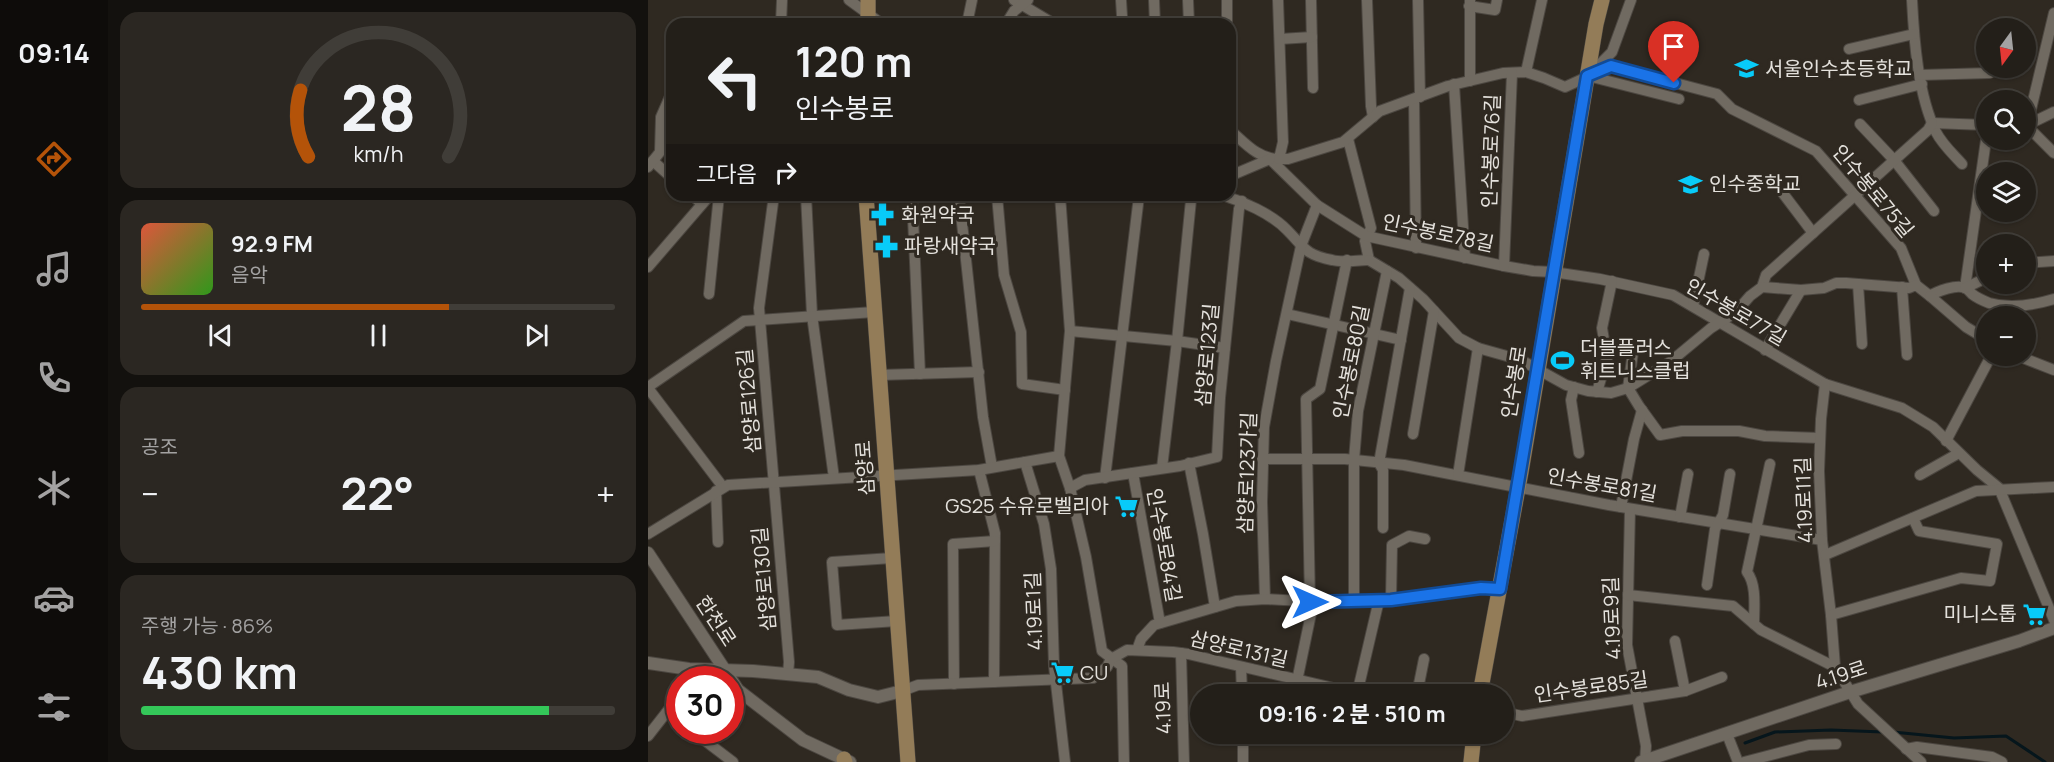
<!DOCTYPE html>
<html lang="ko">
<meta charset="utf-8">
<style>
body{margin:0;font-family:Manrope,"Noto Sans KR",sans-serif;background:#2b2722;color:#f1f3f6;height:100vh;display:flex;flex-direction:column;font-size:22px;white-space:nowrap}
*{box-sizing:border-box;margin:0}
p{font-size:20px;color:#a3a2a2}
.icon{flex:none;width:33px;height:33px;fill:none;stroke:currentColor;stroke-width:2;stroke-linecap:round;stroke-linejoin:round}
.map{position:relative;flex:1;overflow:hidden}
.drawer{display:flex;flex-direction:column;gap:12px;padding:12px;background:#13110e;width:540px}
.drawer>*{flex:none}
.top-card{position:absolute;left:18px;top:18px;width:570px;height:183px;border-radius:18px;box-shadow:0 2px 4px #0004,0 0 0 2px #403d38;background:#231f19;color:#f1f3f6;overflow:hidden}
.needle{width:39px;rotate:195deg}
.buttons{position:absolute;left:1328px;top:18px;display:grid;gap:12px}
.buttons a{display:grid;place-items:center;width:60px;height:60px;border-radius:50%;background:#231f19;box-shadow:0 2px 4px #0004,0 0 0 2px #403d38;font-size:30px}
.speed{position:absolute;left:18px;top:666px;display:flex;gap:12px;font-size:30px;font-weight:700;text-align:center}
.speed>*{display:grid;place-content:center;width:78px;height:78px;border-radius:50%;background:#231f19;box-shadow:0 2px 4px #0004,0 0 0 2px #403d38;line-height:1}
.speed .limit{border:9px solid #d22;background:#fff;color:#111}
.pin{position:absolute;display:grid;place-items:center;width:51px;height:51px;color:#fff;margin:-62px -26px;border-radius:50% 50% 50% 0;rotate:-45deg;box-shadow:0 0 6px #0007}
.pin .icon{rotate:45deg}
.me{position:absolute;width:66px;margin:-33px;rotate:90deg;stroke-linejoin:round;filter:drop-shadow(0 0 4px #0008)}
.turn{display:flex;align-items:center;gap:21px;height:126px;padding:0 30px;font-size:27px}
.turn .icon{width:78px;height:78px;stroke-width:2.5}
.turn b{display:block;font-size:42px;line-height:51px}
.then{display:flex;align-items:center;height:57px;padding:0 30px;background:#0003;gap:12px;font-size:22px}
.big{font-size:45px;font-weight:700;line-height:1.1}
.drawer .card{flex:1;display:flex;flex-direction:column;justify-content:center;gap:9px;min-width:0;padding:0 21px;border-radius:18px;background:#2b2722}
.drawer .dial{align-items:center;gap:0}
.dial svg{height:156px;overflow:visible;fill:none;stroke:#403d38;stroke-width:7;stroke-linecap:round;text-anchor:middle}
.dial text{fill:#f1f3f6;stroke:none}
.song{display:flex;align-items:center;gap:18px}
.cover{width:72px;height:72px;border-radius:9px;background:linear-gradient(135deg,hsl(10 70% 55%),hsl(110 70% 35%))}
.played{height:6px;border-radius:3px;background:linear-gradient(90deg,#b45309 65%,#403d38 65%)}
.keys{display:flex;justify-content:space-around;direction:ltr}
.heat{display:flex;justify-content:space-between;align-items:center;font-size:33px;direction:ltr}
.charge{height:9px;border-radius:4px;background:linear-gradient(90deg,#34c759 86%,#403d38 0)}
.trip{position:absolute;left:542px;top:684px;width:324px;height:60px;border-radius:30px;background:#231f19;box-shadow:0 2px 4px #0004,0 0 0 2px #403d38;font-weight:700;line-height:60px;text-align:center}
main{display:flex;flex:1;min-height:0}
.menu{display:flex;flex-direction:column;width:108px;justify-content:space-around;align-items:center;background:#0e0c0a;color:#a3a2a2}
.menu .icon{width:42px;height:42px}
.menu .selected{color:#b45309}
.menu b{font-size:27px;color:#f1f3f6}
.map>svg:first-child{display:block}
</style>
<main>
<nav class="menu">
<b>09:14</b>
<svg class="icon selected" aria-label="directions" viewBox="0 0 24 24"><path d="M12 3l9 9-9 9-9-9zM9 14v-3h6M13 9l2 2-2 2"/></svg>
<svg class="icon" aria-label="music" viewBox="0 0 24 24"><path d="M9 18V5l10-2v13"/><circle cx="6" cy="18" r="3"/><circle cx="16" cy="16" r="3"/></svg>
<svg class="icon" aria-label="phone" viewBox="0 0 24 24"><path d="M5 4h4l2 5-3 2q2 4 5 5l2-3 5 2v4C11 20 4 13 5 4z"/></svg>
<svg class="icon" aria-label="climate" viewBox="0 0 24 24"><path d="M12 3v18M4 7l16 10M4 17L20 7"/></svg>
<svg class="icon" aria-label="car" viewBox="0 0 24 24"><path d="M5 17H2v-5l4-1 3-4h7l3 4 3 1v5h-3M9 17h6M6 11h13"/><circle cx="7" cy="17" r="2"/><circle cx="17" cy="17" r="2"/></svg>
<svg class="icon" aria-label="filters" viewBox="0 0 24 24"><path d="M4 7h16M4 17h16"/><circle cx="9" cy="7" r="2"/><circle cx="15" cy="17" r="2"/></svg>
</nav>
<section class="drawer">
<div class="card dial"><svg viewBox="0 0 100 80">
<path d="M14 69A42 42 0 1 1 86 69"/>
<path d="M14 69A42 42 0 0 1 10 35" stroke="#b45309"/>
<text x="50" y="56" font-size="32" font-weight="700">28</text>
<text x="50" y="72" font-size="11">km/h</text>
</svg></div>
<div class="card">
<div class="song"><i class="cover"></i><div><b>92.9 FM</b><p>음악</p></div></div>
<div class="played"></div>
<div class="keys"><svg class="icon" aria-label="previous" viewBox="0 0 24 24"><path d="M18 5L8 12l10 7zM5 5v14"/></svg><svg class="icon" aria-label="pause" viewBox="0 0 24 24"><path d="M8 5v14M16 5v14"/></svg><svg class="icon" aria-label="next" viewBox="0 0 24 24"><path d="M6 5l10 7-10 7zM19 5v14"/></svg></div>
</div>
<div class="card"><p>공조</p>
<div class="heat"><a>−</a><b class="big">22°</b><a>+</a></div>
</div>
<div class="card"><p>주행 가능 · 86%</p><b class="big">430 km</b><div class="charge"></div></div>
</section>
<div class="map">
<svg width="1406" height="762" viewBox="0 0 1406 762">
<rect width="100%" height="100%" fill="#2f2921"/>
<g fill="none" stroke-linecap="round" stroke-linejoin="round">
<g stroke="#06161c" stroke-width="3">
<polyline points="1245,732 1306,738 1358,736 1397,762"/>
<polyline points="1097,743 1127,732 1183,730 1235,732"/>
</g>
<defs>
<g id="minor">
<polyline points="201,0 234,24"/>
<polyline points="366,0 406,24"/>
<polyline points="473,0 474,16"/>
<polyline points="506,0 507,24"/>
<polyline points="540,0 541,24"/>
<polyline points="579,0 579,24"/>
<polyline points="663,0 665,88"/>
<polyline points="719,0 723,106 725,117"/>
<polyline points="770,0 772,97"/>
<polyline points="822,0 822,81"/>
<path d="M1264,0C1266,40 1270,95 1288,132C1294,144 1305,154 1314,164"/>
<polyline points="821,6 847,10 849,0"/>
<polyline points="1406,13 1379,126 1406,153"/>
<polyline points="133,24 134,0"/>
<polyline points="319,24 324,0"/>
<polyline points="358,24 366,11 380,0"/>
<polyline points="632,39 664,37"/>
<polyline points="1201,49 1266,34"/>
<polyline points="878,72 894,0"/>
<polyline points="944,72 964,52 983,0"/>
<polyline points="1272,75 1342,73"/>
<polyline points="940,76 1031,99"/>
<polyline points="806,84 817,258"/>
<polyline points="766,99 768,248"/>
<polyline points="1211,100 1274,84"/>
<polyline points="1284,123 1338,125"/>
<polyline points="1212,124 1246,160 1286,211"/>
<polyline points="1377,126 1406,112"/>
<path d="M582,130C597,143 610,159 631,159L635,142L630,0"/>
<polyline points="700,139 723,228 717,241 721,260"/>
<polyline points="622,159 669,205 718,236 856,266 885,271 905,272 952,279 1025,295 1177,384 1254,408 1285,427 1329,470 1351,488 1406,620"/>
<polyline points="631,159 640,159 695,142 732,111 800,86 855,73 878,72 896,78 917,87 963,66 1069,94 1084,109 1168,151 1253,248 1268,285"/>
<polyline points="5,161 24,178"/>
<polyline points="0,167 12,152 13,117 24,92"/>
<polyline points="582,176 622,159"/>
<polyline points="1134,192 1165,233"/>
<polyline points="44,195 54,204"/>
<polyline points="126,195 111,308 141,662 140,674"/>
<polyline points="158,195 164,315 186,478"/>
<polyline points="264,195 272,374"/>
<polyline points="311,195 335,417 344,467"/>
<polyline points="349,195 356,275 373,332 374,384 417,390"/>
<polyline points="412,195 422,331 411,456 422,488 438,557 454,651 474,666 476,762"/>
<polyline points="482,195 509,195"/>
<path d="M574,195C594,201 624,214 639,230C656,247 657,255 684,260C695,263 709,260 721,260"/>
<polyline points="721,260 751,278 775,299 811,338 830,348 873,360 918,385 940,391 963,393 980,388 1022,362 1063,328 1088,312 1102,296 1114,287 1118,275 1280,130 1284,123"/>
<polyline points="1377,263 1406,261"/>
<polyline points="856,266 864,73"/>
<polyline points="0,267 62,195"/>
<polyline points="1210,284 1214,344"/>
<path d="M1114,287L1153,290L1176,288L1188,283H1198L1261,288L1268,285L1282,296C1289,291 1309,284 1317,288C1320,289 1322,292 1324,294C1329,298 1336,301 1341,303C1362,309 1386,305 1406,299"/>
<polyline points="1254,287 1259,355"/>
<polyline points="1317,288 1338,140"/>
<polyline points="1317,288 1338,278"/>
<polyline points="61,294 71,195"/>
<polyline points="1282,296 1318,327 1338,339"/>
<polyline points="1045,306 1056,254"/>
<polyline points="639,314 753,340"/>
<polyline points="422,331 529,341 577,348"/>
<polyline points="956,340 954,328 964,281"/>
<polyline points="1117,350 1153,290"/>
<polyline points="985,352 980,388 991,406 1012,435 1034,431 1091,431 1117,436 1172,438"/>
<polyline points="1370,356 1406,370"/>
<polyline points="231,375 331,372"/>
<polyline points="1177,384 1173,419 1171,471 1174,540 1183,615 1187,667 1210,704 1273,762"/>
<polyline points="0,387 96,321 226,312"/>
<polyline points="926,387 923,400 931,453"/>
<polyline points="0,388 75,487"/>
<polyline points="949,392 962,348"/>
<polyline points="765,434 786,311"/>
<polyline points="1298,441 1343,356"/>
<polyline points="614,459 697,459 756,465 961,505 1174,540"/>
<polyline points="377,462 396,524 403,569 406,666 417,762"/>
<polyline points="541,463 555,534 567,607"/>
<polyline points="514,468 529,341 543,200 539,195"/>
<polyline points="331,470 347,533 346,682"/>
<polyline points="485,473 512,623"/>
<polyline points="810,475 830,348"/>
<polyline points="1272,475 1311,453"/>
<polyline points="457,478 491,196"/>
<polyline points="422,488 437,480 532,466 569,457 572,398 591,209 594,201"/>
<polyline points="68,491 70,542"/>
<polyline points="973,507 986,439 994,410"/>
<polyline points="982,509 979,645 998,746 997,762"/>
<polyline points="1032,517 1040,474"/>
<polyline points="735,528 735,470 731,463 762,288"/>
<polyline points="0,534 80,485 331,470 411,456"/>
<polyline points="1177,555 1328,491 1406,487"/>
<polyline points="244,558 184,562 189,625 249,621"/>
<polyline points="1059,585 1067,529 1075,515 1082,474"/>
<polyline points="980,595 1085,606 1113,630 1187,667"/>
<polyline points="617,599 614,502 616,427 628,361 653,246 669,205"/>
<polyline points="743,600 744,545 761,536 777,539"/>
<polyline points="706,601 706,460 710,411 739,271"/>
<polyline points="1183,615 1313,578 1342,581 1349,544 1271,531 1265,518"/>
<path d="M1106,624C1106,608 1109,585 1099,572L1122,464"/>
<polyline points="1027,641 1037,691"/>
<polyline points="489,650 493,639 506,625 588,601 617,599 672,602 743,600 833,588 852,589"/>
<polyline points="533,653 536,762"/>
<polyline points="593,667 594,694"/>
<polyline points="43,680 51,669"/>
<polyline points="649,681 664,609 662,602 658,399 672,389 699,260"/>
<polyline points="306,684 305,544 347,541"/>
<polyline points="254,691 270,685 445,678 459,667 463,659 479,650 525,652 540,654 711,694"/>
<polyline points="709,694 731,600"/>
<polyline points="769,694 776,659"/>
<polyline points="19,712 32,721"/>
<polyline points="855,712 874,716 1037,691 1074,677"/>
<polyline points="43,730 85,762"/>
<polyline points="595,734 595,762"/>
<polyline points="1079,734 1090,762"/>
<polyline points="0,736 32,695"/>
<polyline points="1258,749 1269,747 1344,757 1354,762"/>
<polyline points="1096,762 1161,745 1188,744"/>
</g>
<g id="tertiary">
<polyline points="0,553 90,690 155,740 202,762"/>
<polyline points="0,663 41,669 105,671 170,677 201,690 230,697 254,691"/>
<polyline points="993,762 1202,692 1371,641 1406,628"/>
</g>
<g id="secondary">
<polyline points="220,24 220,0"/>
<polyline points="218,195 260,762"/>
<polyline points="832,694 873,472 948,24 954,0"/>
<polyline points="196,759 197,762"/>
<polyline points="823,762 826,734"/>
</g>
</defs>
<use href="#minor" stroke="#4c4741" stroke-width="12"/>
<use href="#tertiary" stroke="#4c4741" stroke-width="14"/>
<use href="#secondary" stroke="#4c4741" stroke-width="16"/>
<use href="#minor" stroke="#706a61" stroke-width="10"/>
<use href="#tertiary" stroke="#706a61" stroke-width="12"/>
<use href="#secondary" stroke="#937c58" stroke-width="15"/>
</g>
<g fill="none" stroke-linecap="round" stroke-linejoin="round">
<defs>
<polyline id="route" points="662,602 743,600 833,588 852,589 939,76 963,66 1026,83"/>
</defs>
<use href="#route" stroke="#114b97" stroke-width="15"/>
<use href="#route" stroke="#1a73e8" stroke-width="10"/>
</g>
<defs>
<symbol id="school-bare" viewBox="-9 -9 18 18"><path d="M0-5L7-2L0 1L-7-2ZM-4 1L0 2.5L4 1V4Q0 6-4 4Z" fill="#08cbf9" stroke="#2f2921" stroke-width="2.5" paint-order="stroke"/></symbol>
<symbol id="pharmacy-bare" viewBox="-9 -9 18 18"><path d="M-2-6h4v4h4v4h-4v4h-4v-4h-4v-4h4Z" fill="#08cbf9" stroke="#2f2921" stroke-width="2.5" paint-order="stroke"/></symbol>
<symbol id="stadium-bare" viewBox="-9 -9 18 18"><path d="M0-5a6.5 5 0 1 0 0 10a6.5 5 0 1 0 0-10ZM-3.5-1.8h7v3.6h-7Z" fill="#08cbf9" stroke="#2f2921" stroke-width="2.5" paint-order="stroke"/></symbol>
<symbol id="supermarket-bare" viewBox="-9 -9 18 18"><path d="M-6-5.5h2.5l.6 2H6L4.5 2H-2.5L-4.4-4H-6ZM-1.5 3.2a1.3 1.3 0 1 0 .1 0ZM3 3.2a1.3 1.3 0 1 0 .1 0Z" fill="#08cbf9" stroke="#2f2921" stroke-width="2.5" paint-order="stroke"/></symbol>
</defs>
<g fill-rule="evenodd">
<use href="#school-bare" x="1082" y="52" width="33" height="33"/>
<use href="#school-bare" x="1026" y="168" width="33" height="33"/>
<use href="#pharmacy-bare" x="218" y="198" width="33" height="33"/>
<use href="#pharmacy-bare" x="222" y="230" width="33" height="33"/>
<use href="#stadium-bare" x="898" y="344" width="33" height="33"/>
<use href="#supermarket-bare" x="462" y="490" width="33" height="33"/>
<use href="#supermarket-bare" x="1370" y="598" width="33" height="33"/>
<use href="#supermarket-bare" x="398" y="656" width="33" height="33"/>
</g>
<g text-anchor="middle" stroke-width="6" stroke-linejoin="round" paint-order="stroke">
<g font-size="20" fill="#e4e1dc" stroke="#2f2921" text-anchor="start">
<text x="1117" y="76">서울인수초등학교</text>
<text x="1061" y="191">인수중학교</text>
<text x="253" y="222">화원약국</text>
<text x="256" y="253">파랑새약국</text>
<text x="932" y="355">더블플러스<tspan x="932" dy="23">휘트니스클럽</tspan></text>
<text x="461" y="513" text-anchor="end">GS25 수유로벨리아</text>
<text x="1369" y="621" text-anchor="end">미니스톱</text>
<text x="432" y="680">CU</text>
</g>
<g font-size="20" fill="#e4e1dc" stroke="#2f2921">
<text transform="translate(843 151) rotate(-88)" y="7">인수봉로76길</text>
<text transform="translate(1225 191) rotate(50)" y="7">인수봉로75길</text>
<text transform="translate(790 233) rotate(12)" y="7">인수봉로78길</text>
<text transform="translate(1088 312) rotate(30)" y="7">인수봉로77길</text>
<text transform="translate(559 355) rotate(-85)" y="7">삼양로123길</text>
<text transform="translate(703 362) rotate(-79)" y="7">인수봉로80길</text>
<text transform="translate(866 382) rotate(-81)" y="7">인수봉로</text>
<text transform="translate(101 401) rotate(-95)" y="7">삼양로126길</text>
<text transform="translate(217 468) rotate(-94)" y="7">삼양로</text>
<text transform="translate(599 473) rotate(-88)" y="7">삼양로123가길</text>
<text transform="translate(954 485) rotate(10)" y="7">인수봉로81길</text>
<text transform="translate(1156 500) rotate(-92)" y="7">4.19로11길</text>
<text transform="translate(516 545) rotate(80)" y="7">인수봉로84길</text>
<text transform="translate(116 579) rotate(-95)" y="7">삼양로130길</text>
<text transform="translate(386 611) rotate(-92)" y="7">4.19로1길</text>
<text transform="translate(964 618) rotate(-92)" y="7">4.19로9길</text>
<text transform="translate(68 621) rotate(57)" y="7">한천로</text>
<text transform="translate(591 649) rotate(13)" y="7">삼양로131길</text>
<text transform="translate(1193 675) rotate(-18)" y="7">4.19로</text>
<text transform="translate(943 687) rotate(-8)" y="7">인수봉로85길</text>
<text transform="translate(515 708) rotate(-92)" y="7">4.19로</text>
</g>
</g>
</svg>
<div class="buttons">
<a><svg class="needle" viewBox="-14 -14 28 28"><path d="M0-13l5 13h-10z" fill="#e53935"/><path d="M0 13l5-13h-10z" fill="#a3a2a2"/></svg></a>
<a><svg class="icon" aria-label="search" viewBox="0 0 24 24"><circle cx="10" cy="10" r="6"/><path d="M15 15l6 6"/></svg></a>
<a><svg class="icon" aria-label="layers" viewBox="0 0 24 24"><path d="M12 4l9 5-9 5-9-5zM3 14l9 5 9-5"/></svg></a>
<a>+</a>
<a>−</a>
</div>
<div class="speed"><div class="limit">30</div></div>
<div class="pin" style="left:1026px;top:83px;background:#d93025"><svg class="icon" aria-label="arrive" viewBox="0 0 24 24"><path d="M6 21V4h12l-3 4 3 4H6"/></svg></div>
<svg class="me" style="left:662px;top:602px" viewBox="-20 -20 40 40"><path d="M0-17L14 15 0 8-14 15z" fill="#1a73e8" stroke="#fff" stroke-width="4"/></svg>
<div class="trip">09:16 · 2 분 · 510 m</div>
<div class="top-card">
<div class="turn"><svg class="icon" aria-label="left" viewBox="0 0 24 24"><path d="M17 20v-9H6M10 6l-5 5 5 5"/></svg><div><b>120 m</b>인수봉로</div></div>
<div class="then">그다음<svg class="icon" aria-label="right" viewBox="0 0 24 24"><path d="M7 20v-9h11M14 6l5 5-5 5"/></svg></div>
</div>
</div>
</main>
